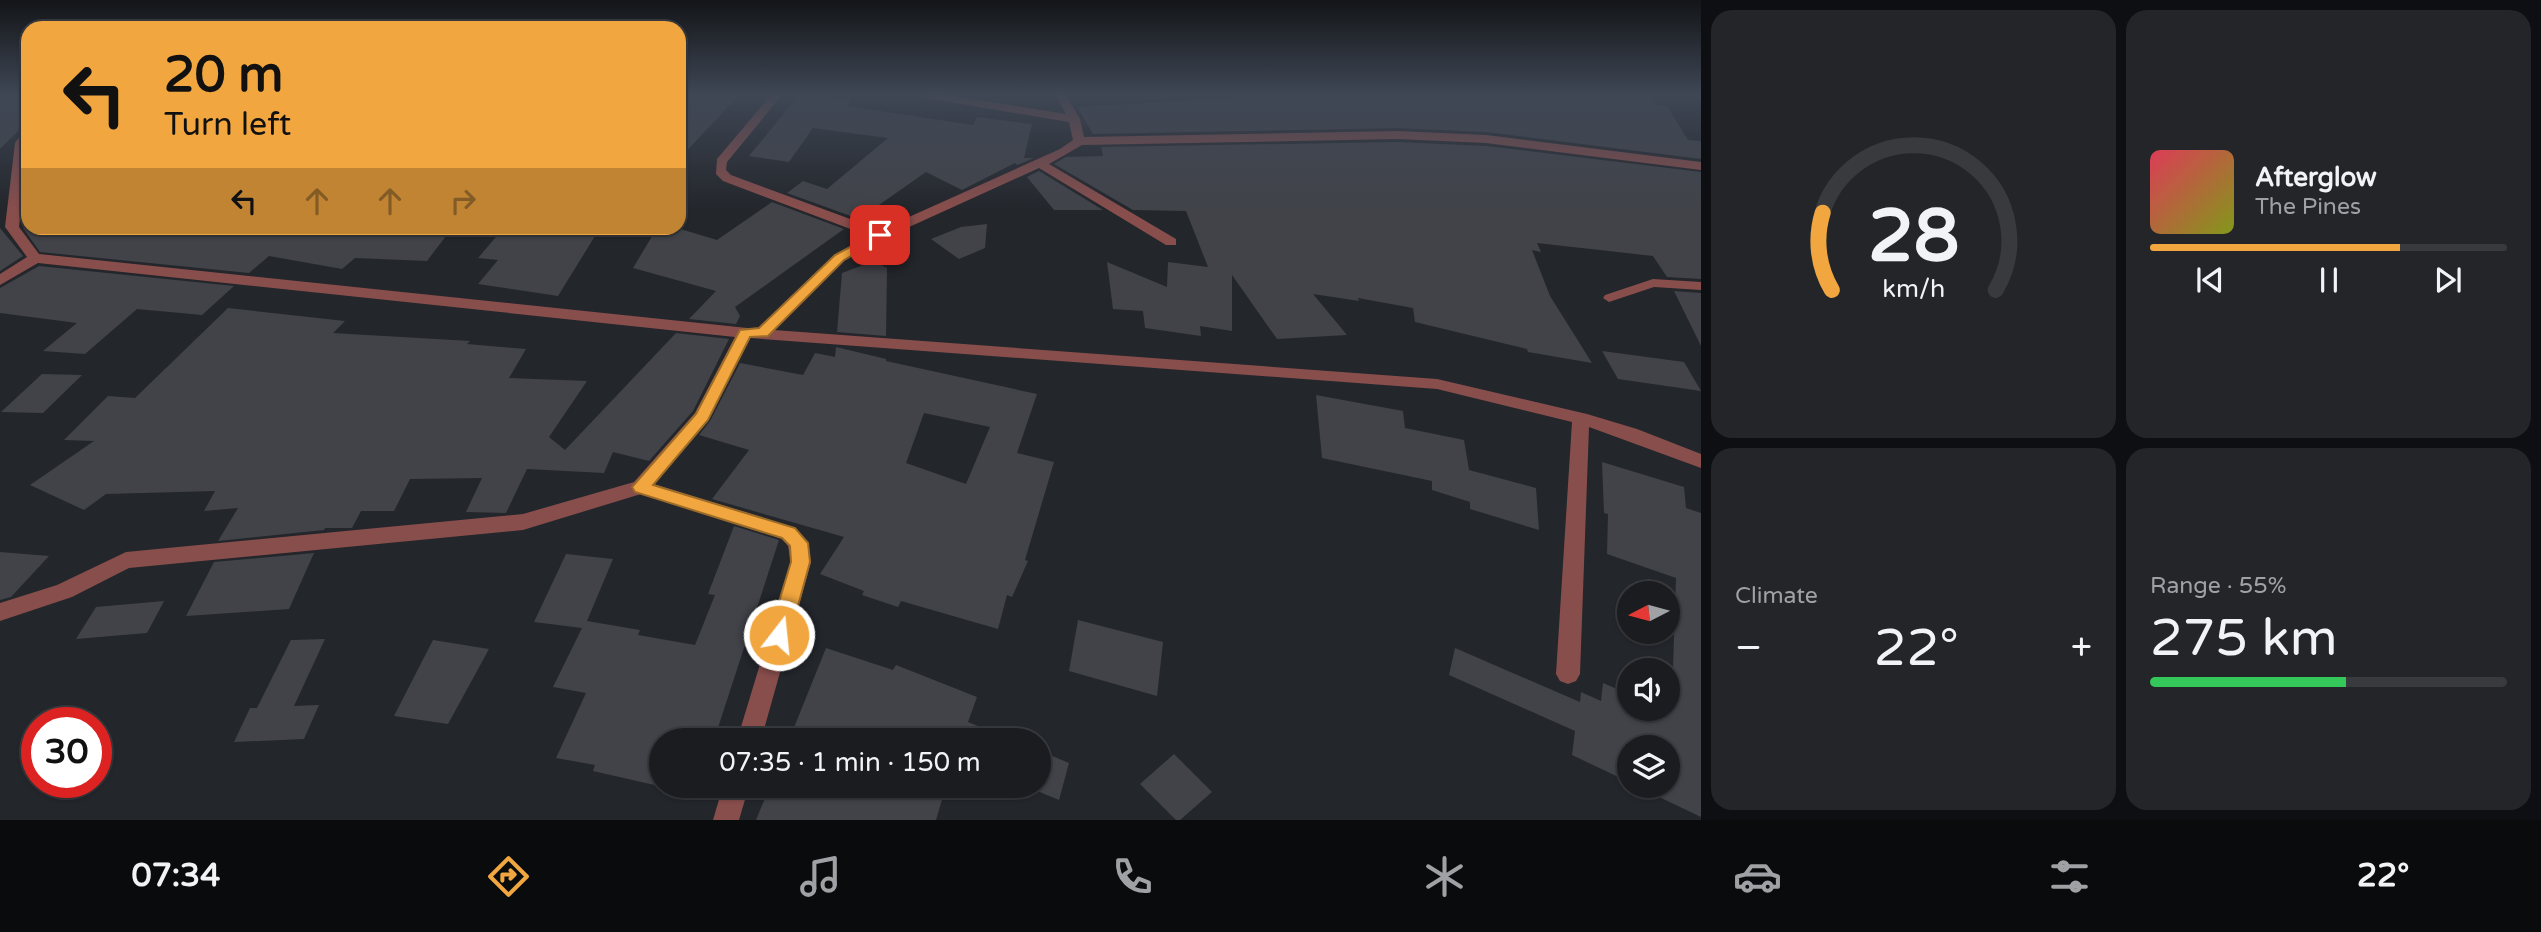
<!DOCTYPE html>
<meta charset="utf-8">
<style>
body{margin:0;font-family:"Varela Round",sans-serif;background:#232529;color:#f1f3f6;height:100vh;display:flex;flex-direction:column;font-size:26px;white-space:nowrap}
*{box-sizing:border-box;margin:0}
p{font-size:23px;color:#9fa1a5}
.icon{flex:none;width:38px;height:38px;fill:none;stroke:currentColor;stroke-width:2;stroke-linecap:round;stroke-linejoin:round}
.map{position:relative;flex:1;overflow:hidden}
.details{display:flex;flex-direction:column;gap:10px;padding:10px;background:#0e0f12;width:840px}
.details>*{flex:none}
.banner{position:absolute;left:21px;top:21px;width:665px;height:214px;border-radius:21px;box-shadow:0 2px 5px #0004,0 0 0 2px #383a3e;background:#f1a63f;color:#111;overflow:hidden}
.needle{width:46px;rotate:264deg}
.tools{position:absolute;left:1617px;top:581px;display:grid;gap:14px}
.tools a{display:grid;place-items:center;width:63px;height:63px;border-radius:50%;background:#1a1c20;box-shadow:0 2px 5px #0004,0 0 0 2px #383a3e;font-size:35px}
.speed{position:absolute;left:21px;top:707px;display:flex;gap:14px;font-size:35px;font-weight:700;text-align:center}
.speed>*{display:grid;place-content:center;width:91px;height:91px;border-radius:50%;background:#1a1c20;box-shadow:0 2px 5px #0004,0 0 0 2px #383a3e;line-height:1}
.speed .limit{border:10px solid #d22;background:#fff;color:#111}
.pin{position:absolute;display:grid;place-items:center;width:60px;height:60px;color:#fff;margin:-30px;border-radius:14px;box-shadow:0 4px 10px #0006}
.me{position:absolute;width:77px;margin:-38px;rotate:16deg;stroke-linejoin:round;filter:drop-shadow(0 0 5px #0008)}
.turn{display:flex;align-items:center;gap:24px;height:147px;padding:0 28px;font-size:32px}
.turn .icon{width:91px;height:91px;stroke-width:2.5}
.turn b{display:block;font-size:49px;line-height:60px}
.lanes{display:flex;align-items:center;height:66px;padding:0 28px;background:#0003;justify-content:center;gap:35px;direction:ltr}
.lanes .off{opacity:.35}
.big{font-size:52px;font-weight:600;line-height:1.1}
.details .widget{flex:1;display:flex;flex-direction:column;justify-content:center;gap:10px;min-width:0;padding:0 24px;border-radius:21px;background:#232529}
.details .dial{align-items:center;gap:0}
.dial svg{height:182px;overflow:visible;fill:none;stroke:#383a3e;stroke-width:7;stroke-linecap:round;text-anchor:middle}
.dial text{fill:#f1f3f6;stroke:none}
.song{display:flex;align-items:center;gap:21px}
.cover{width:84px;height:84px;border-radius:10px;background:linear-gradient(135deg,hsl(350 70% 55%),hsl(70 70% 35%))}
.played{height:7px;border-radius:4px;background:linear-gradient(90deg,#f1a63f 70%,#383a3e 70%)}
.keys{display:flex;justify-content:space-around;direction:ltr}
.heat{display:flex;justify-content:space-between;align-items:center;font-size:38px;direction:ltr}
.charge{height:10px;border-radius:5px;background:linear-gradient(90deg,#34c759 55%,#383a3e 0)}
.details .tiles{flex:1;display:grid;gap:10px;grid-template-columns:repeat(2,1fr)}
.trip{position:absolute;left:649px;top:728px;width:402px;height:70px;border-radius:35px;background:#1a1c20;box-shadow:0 2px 5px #0004,0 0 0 2px #383a3e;font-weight:600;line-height:70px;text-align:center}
.menu{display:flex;height:112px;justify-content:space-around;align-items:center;background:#0a0b0d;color:#9fa1a5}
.menu .icon{width:49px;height:49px}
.menu .current{color:#f1a63f}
.menu b{font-size:32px;color:#f1f3f6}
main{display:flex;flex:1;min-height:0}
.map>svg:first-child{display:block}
</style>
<main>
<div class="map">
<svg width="1701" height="820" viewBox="0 0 1701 820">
<rect width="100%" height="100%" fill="#23262b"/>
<g fill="#414349" fill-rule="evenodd">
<polygon points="0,95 28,95 28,121 0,149"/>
<polygon points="679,95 739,95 679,159"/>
<polygon points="799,95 851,100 847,106 973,125 977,117 1032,124 1024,158 1034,158 1017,165 1015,163 962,190 926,172 859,219 787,193 803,181 827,189 888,138 813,128 789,162 749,156"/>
<polygon points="1245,95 1650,95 1657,105 1667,106 1688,140 1701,141 1701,159 1486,132 1397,128 1093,134 1077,107 1248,97"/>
<polygon points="1397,142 1486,146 1701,172 1701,279 1667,277 1653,256 1537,243 1541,252 1532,250 1550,296 1592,363 1528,352 1527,349 1415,322 1413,308 1358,298 1359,301 1313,294 1347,335 1277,339 1232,275 1232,331 1200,326 1201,336 1145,328 1143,311 1113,309 1107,262 1167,287 1168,262 1208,267 1186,211 1133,210 1054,164 1066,157 1103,156 1101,147"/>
<polygon points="1039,171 1103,210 1054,210 1027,177"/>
<polygon points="772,202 844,229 735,307 740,316 736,324 689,319 716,291 633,268 657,228 677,228 717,240"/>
<polygon points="987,224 985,248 959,259 931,239 961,227"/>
<polygon points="0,228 23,256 0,271"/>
<polygon points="23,228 225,228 293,231 297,228 382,228 446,236 427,261 355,258 342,269 269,256 249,273 40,252"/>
<polygon points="525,228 600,228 558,296 478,284 498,260 478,258 501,231 519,233"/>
<polygon points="874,261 887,268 886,336 837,332 842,273"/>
<polygon points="39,266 234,286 202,315 137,309 85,354 43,351 77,323 0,313 0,288"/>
<polygon points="1674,291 1701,293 1701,346"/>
<polygon points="228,308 345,321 333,333 470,341 467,344 526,349 509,378 587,381 549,437 565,450 676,333 729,339 693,411 649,461 613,452 604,473 527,469 506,513 466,512 482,478 410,479 394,511 361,511 352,528 325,528 324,530 218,541 238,508 204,511 215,491 106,494 84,510 30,485 94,441 64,440 108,396 135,398"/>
<path d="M836,347L886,359V361L1037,394L1017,453L1054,462L1025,560L1028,561L1012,597L1007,595L998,629L901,601L898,607L862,595L864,591L820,574L844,537L712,499L749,450L699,435L710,421L740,363L803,375L815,353L835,357ZM924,413L990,427L966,484L906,463Z"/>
<polygon points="1602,351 1684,362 1701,391 1618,379"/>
<polygon points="42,374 82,375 43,413 1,412"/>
<polygon points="1316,395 1403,411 1405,428 1464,440 1469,470 1536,488 1539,530 1470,509 1470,502 1432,490 1432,481 1322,458"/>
<polygon points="1602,462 1684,487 1686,508 1701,513 1701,817 1636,786 1668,786 1668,747 1629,747 1629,782 1572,755 1575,731 1449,675 1455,648 1580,702 1581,692 1601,701 1603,683 1629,694 1629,709 1668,709 1668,670 1656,670 1657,661 1673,668 1676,578 1607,554 1608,514 1604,513"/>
<polygon points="734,526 779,540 714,740 662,740 662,786 697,786 694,794 593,771 595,765 556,758 586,693 553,687 582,628 534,622 566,554 613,559 587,621 640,630 638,635 695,645 715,595 708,594"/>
<polygon points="0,552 49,556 11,597 0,600"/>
<polygon points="314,553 289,609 186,616 214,562"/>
<polygon points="164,601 147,633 76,639 96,607"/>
<polygon points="1078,620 1163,642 1157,696 1069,671"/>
<polygon points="325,639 294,706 319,705 304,739 234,742 250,708 257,708 291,640"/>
<polygon points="433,640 489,649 448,724 394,716"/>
<polygon points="826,648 893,670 896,665 977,697 968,722 1012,740 789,740"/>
<polygon points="1040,751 1069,763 1059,800 1025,786 1040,786"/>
<polygon points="1174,754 1212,792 1180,820 1176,820 1140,784"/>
<polygon points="770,786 946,786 936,820 756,820"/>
</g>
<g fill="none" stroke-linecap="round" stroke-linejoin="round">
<polygon fill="#884e4c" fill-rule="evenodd" points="1653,279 1701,282 1701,290 1654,287 1609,302 1603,298 1605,295"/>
<g fill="#884e4c" fill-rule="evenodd">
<polygon points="771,95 782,95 727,162 726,170 731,175 880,230 1060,149 1073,140 1069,122 926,98 921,95 947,95 1066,114 1055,95 1066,95 1080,119 1084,137 1397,131 1486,135 1701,162 1701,170 1486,143 1397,139 1082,145 1049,164 1176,239 1176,245 1166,245 1039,168 885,238 844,261 774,330 1437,379 1587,414 1637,429 1701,454 1701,468 1589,427 1580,674 1576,681 1568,684 1560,681 1556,674 1572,422 1437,389 750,338 708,420 654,484 796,528 808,543 811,562 761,740 737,740 791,562 788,546 782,538 641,494 523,530 129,568 72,597 0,621 0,603 57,585 126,552 523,514 634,482 695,413 735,337 38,263 0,285 0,274 27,257 5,227 15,143 24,130 28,128 28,141 19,227 39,254 757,329 834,255 869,236 723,181 716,174 717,159"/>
<polygon points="723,786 749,786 739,820 713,820"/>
</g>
<polygon fill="#be6261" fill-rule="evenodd" points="1695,95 1701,95 1701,99"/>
</g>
<linearGradient id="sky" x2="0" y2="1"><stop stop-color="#131518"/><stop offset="0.45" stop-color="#3f4755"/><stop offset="1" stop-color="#3f4755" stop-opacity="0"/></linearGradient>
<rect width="1701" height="210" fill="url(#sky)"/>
<polygon fill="#f1a63f" stroke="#9d6c29" stroke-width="2" points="880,231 884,232 884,237 844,260 768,336 750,337 708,420 653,485 795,528 808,543 810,562 790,635 787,641 779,643 772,641 769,635 791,562 790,546 782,538 635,492 632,487 696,414 740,330 759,328 835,255"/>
</svg>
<div class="tools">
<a><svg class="needle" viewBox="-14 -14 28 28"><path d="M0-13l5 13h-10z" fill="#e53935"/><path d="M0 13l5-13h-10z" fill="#9fa1a5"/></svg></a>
<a><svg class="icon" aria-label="sound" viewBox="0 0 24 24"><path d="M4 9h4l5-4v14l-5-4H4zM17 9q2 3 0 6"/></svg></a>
<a><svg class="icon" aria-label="layers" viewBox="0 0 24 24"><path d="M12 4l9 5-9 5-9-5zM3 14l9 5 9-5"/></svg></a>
</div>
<div class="speed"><div class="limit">30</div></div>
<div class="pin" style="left:880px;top:235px;background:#d93025"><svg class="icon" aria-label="arrive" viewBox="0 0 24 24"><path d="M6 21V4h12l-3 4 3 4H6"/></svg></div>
<svg class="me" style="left:779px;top:635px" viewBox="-20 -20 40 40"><circle r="17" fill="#f1a63f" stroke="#fff" stroke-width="3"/><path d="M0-11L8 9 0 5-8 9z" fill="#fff"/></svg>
<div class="trip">07:35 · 1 min · 150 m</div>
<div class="banner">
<div class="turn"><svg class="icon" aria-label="left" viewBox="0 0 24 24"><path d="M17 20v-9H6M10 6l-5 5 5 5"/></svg><div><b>20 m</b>Turn left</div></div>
<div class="lanes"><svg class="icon" aria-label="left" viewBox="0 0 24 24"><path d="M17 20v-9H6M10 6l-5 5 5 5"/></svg><svg class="icon off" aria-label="ahead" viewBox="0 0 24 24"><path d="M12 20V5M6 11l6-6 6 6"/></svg><svg class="icon off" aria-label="ahead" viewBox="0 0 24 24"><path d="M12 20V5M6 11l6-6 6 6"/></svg><svg class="icon off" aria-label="right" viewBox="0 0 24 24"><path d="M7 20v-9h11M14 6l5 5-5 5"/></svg></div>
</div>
</div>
<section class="details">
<div class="tiles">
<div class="widget dial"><svg viewBox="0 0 100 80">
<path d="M14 69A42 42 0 1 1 86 69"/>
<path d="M14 69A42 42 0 0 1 10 35" stroke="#f1a63f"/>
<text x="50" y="56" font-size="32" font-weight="700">28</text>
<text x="50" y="72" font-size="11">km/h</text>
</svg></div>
<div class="widget">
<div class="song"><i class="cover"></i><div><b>Afterglow</b><p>The Pines</p></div></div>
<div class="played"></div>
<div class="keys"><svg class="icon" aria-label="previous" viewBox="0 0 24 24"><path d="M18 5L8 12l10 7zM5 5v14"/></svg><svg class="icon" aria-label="pause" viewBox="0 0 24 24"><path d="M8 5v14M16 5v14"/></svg><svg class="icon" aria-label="next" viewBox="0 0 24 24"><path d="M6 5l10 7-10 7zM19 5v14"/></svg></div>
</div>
<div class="widget"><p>Climate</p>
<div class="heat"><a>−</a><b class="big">22°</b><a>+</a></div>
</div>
<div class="widget"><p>Range · 55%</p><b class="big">275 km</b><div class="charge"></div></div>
</div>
</section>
</main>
<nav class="menu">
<b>07:34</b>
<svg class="icon current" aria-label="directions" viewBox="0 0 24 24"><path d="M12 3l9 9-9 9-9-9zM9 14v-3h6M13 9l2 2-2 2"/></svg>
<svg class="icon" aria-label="music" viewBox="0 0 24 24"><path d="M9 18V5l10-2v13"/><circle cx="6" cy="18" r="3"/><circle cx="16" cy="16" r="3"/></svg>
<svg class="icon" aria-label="phone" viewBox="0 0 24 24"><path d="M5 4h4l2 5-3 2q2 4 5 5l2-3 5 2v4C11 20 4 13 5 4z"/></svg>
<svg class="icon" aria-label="climate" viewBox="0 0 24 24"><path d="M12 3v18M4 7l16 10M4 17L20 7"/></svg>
<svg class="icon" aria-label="car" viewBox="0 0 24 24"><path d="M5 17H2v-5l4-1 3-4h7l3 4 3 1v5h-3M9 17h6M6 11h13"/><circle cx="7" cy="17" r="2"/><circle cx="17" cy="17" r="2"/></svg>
<svg class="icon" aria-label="filters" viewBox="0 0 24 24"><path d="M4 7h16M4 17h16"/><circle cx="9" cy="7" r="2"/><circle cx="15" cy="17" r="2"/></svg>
<b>22°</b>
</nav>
